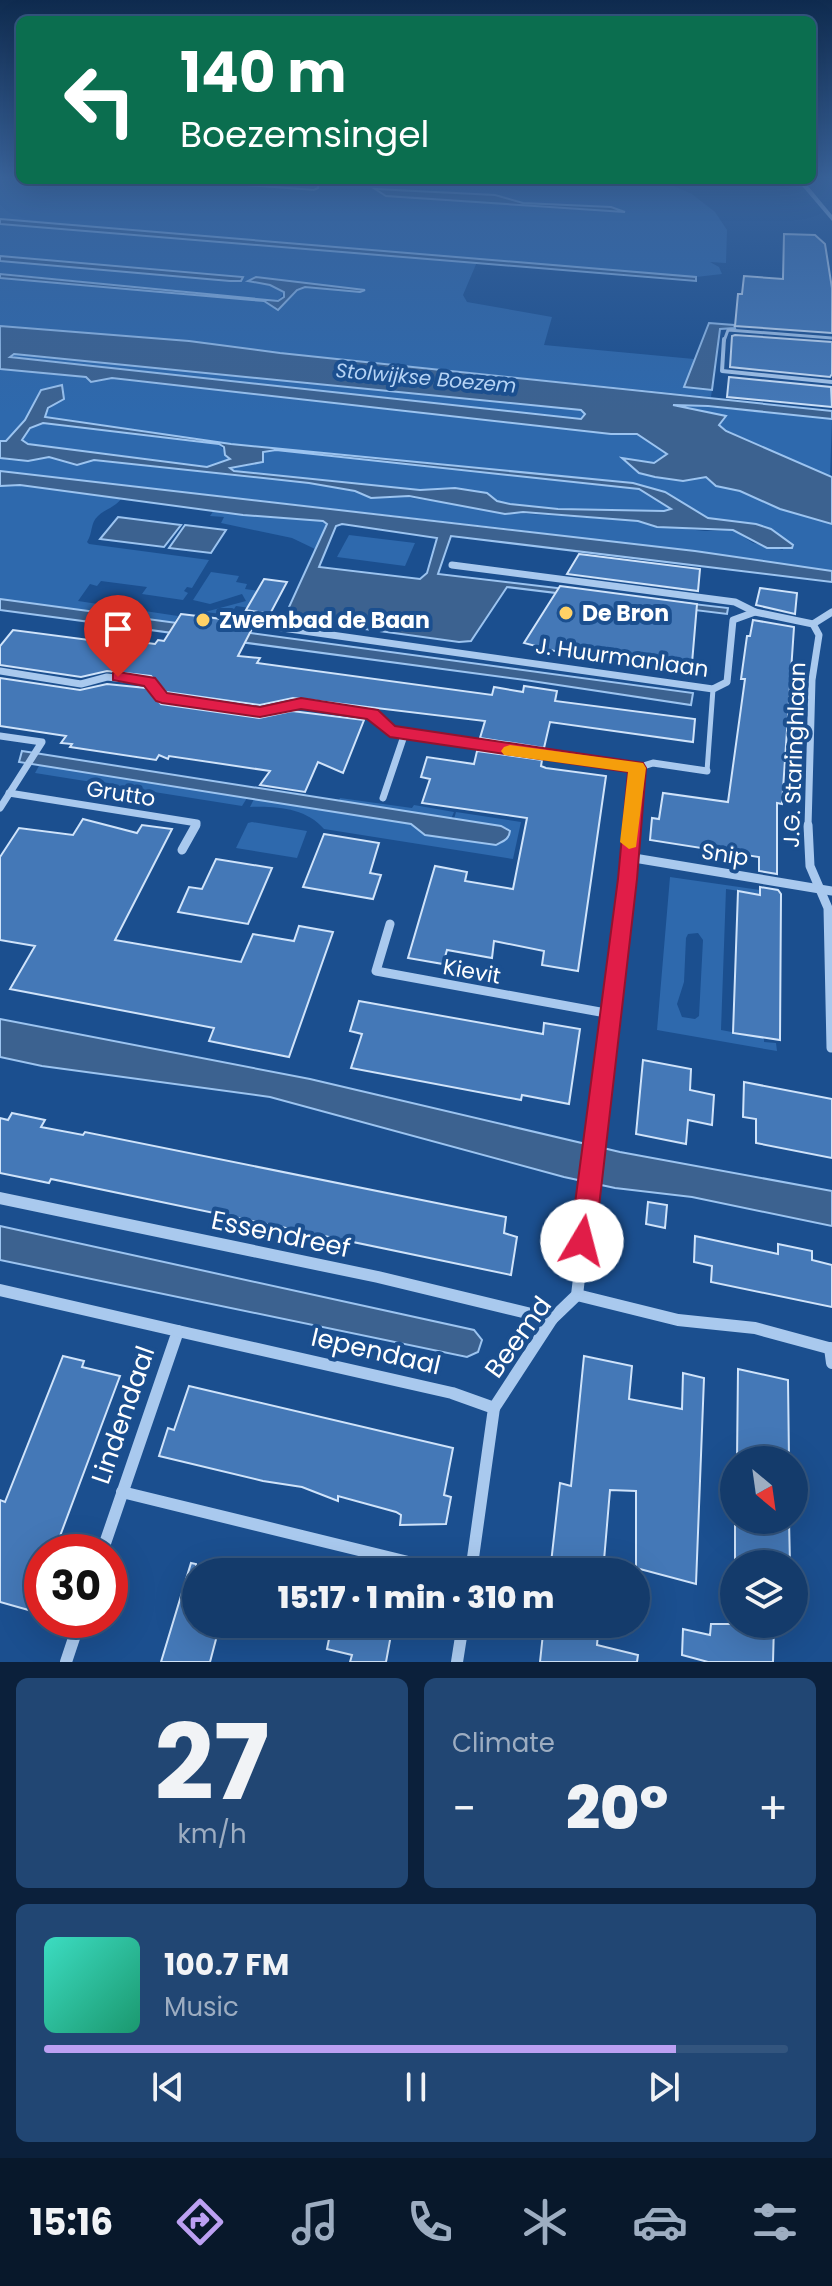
<!DOCTYPE html>
<meta charset="utf-8">
<style>
body{margin:0;font-family:Poppins,sans-serif;background:#214673;color:#f1f3f6;height:100vh;display:flex;flex-direction:column;font-size:30px;white-space:nowrap}
*{box-sizing:border-box;margin:0}
p{font-size:26px;color:#9dadc1}
.icon{flex:none;width:44px;height:44px;fill:none;stroke:currentColor;stroke-width:2;stroke-linecap:round;stroke-linejoin:round}
.map{position:relative;height:1662px;overflow:hidden}
.details{display:flex;flex-direction:column;gap:16px;padding:16px;background:#0b203b;flex:1}
.details>*{flex:none}
.top-card{position:absolute;left:16px;top:16px;width:800px;height:168px;border-radius:12px;box-shadow:0 8px 32px #0002,0 0 0 2px #33557e;background:#0b6e4f;color:#fff;overflow:hidden}
.needle{width:52px;rotate:151deg}
.fabs{position:absolute;left:720px;top:1446px;display:grid;gap:16px}
.fabs a{display:grid;place-items:center;width:88px;height:88px;border-radius:50%;background:#143b6b;box-shadow:0 8px 32px #0002,0 0 0 2px #33557e;font-size:40px}
.speed{position:absolute;left:24px;top:1534px;display:flex;gap:16px;font-size:40px;font-weight:700;text-align:center}
.speed>*{display:grid;place-content:center;width:104px;height:104px;border-radius:50%;background:#143b6b;box-shadow:0 8px 32px #0002,0 0 0 2px #33557e;line-height:1}
.speed .limit{border:12px solid #d22;background:#fff;color:#111}
.pin{position:absolute;display:grid;place-items:center;width:68px;height:68px;color:#fff;margin:-82px -34px;border-radius:50% 50% 50% 0;rotate:-45deg;box-shadow:0 0 8px #0007}
.pin .icon{rotate:45deg}
.me{position:absolute;width:88px;margin:-44px;rotate:8deg;stroke-linejoin:round;filter:drop-shadow(0 0 6px #0008)}
.turn{display:flex;align-items:center;gap:28px;height:168px;padding:0 32px;font-size:36px}
.turn .icon{width:104px;height:104px;stroke-width:2.5}
.turn b{display:block;font-size:56px;line-height:68px}
.big{font-size:60px;font-weight:800;line-height:1.1}
.details .card{flex:1;display:flex;flex-direction:column;justify-content:center;gap:12px;min-width:0;padding:0 28px;border-radius:12px;background:#214673}
.details .dial{align-items:center;gap:0}
.dial b{font-size:104px;line-height:1}
.song{display:flex;align-items:center;gap:24px}
.cover{width:96px;height:96px;border-radius:12px;background:linear-gradient(135deg,hsl(170 70% 55%),hsl(160 70% 35%))}
.played{height:8px;border-radius:4px;background:linear-gradient(90deg,#bca0f2 85%,#33557e 85%)}
.keys{display:flex;justify-content:space-around;direction:ltr}
.heat{display:flex;justify-content:space-between;align-items:center;font-size:44px;direction:ltr}
.details .tiles{flex:1;display:grid;gap:16px;grid-template-columns:1fr 1fr}
.card:last-child{grid-column:span 2}
.trip{position:absolute;left:182px;top:1558px;width:468px;height:80px;border-radius:40px;background:#143b6b;box-shadow:0 8px 32px #0002,0 0 0 2px #33557e;font-weight:800;line-height:80px;text-align:center}
.tab-bar{display:flex;height:128px;justify-content:space-around;align-items:center;background:#08182b;color:#9dadc1}
.tab-bar .icon{width:56px;height:56px}
.tab-bar .current{color:#bca0f2}
.tab-bar b{font-size:36px;color:#f1f3f6}
.map>svg:first-child{display:block}
</style>
<div class="map">
<svg width="832" height="1662" viewBox="0 0 832 1662">
<rect width="100%" height="100%" fill="#1b4f8f"/>
<g fill="#2e69ad" fill-rule="evenodd">
<path d="M0,179L621,180L669,184L692,194L715,212L727,230L726,263L710,262L719,267L722,274L696,277L0,219ZM377,189L495,195L523,203L611,207L625,211L386,196Z"/>
<polygon points="0,224 477,262 463,295 467,302 552,317 544,345 694,359 685,387 712,390 711,397 280,353 189,341 0,326 0,278 252,300 280,305 297,290 305,287 360,292 365,290 256,277 250,281 270,285 284,292 278,301 0,273 0,261 230,281 242,277 0,256"/>
<polygon points="14,354 581,410 585,414 581,419 9,357"/>
<path d="M0,369L87,377L92,382L112,378L611,434H638L666,450L668,480L706,477L716,486L740,491L780,509L832,524V571L512,529L0,471V458C18,464 34,456 50,458C70,460 73,466 94,460L309,483L514,513L638,521L648,525L705,531L733,530L753,543L783,550L771,529L756,524L708,518L665,492L633,483L231,444L45,418L43,415L57,402L41,390L25,420L6,441H0Z"/>
<polygon points="677,404 832,419 830,477 673,406"/>
<polygon points="43,423 219,444 230,459 207,467 28,444 22,440 30,428"/>
<polygon points="276,450 639,489 671,509 664,511 558,509 510,504 497,501 487,493 455,488 420,490 234,471 229,467 262,462 263,452"/>
<path d="M20,485L121,499C114,508 105,509 98,516C90,523 93,533 87,542L89,544L209,560L192,588L187,587L184,591L188,593L183,600L142,594L147,587L101,581L97,586L90,584L78,601L178,616L174,623L0,599V486Z"/>
<polygon points="214,510 323,521 327,524 315,549 292,538 221,523 224,517 210,516"/>
<polygon points="349,535 415,543 405,566 337,557"/>
<polygon points="211,572 239,576 236,582 247,584 245,589 260,591 250,608 236,606 230,615 205,612 246,601 242,594 210,604 193,600"/>
<polygon points="40,764 247,798 242,806 35,773"/>
<polygon points="340,798 412,808 414,805 454,812 451,819 338,802"/>
<path d="M254,799L411,824L425,835L507,828L454,819L456,812L521,822L513,859L324,829C306,808 276,806 250,807Z"/>
<polygon points="252,822 307,831 297,858 236,848 248,823"/>
<path d="M670,877L760,890V894L726,889L721,1030L764,1038V1042L776,1043L777,1051L657,1030ZM698,933L703,940L699,1016L695,1019L682,1017L677,1004L684,982L686,938L688,934Z"/>
</g>
<g fill="#3c6290" stroke="#9cc4f0" stroke-width="2" fill-rule="evenodd">
<polygon points="181,180 270,180 307,185 313,180 319,180 318,188 314,190"/>
<polygon points="375,189 495,195 523,203 611,207 625,212 386,196"/>
<polygon points="0,219 696,277 696,281 0,224"/>
<polygon points="0,256 243,277 241,281 230,281 0,261"/>
<polygon points="0,274 278,301 284,297 284,292 270,285 248,281 256,277 365,290 360,292 305,287 297,290 278,310 264,301 252,300 0,278"/>
<polygon points="709,323 734,325 735,328 720,329 712,390 684,387"/>
<path d="M0,326L189,341L280,353L832,411V419L708,406L673,405L726,416L719,425L726,431L832,477V524L780,509L740,491L716,486L706,477L683,481L655,477L639,473L622,458L654,463L667,454L637,434H611L112,378L91,382L86,377L0,369ZM14,354L581,410L585,414L581,419L10,357Z"/>
<path d="M62,385L64,399L48,408L45,417L231,444L633,483L665,492L708,518L756,524L771,529L793,545L792,548H767L733,530L657,527L638,521L523,512L505,514L409,496L371,498L355,491L309,483L94,460L77,465L49,457L28,461L0,458V441H6L25,420L41,390ZM43,423L219,444L224,447L225,455L230,459L207,467L28,444L22,440L30,428ZM276,450L639,489L671,509L664,511L558,509L510,504L497,501L487,493L455,488L420,490L234,471L230,468L263,462V452Z"/>
<path d="M0,471L695,551L832,571V582L451,536L438,574L728,608L727,614L507,587L471,641L459,642L307,621L291,614L289,607L327,524L323,521L243,515L20,485L0,486ZM342,524L437,538L427,573L420,579L319,567L336,526Z"/>
<polygon points="118,517 181,525 164,547 100,539"/>
<polygon points="185,525 226,530 211,553 169,548"/>
<polygon points="0,599 693,693 691,705 525,680 0,610"/>
<path d="M22,751L501,826L510,831C509,840 503,841 496,845L425,835L411,824L19,762Z"/>
<polygon points="0,1019 310,1079 620,1152 832,1191 832,1226 692,1197 615,1188 564,1177 270,1097 42,1066 0,1057"/>
<polygon points="0,1226 474,1330 482,1340 478,1352 467,1357 0,1260"/>
</g>
<g fill="#4478b7" stroke="#cfe3fa" stroke-width="2">
<polygon points="784,234 815,235 825,244 832,288 832,333 735,326 738,294 742,294 744,276 783,279"/>
<polygon points="735,335 832,342 832,374 830,377 730,367 732,336"/>
<polygon points="729,377 831,387 832,407 727,397"/>
<polygon points="579,554 700,569 698,591 567,574"/>
<polygon points="264,579 287,582 270,614 246,610"/>
<polygon points="560,586 697,604 692,663 631,654 630,664 604,664 524,643"/>
<polygon points="760,588 797,593 795,614 756,605"/>
<polygon points="181,614 255,623 238,656 260,658 257,663 492,695 494,687 523,692 524,686 557,691 555,701 695,719 693,742 550,722 544,748 480,738 485,721 293,698 260,705 166,692 151,676 107,671 81,677 0,665 0,646 13,630 89,640 92,636 155,644 158,640 164,641"/>
<polygon points="753,620 794,627 782,804 777,803 777,874 759,871 759,857 650,840 652,818 659,819 663,793 728,802 745,679 741,679 747,636 750,636"/>
<polygon points="0,678 80,690 107,684 146,688 161,704 259,718 292,711 364,720 343,773 318,762 305,792 260,785 270,771 169,756 168,759 159,755 156,760 70,747 72,744 61,743 66,736 0,726"/>
<polygon points="477,751 542,760 541,766 546,768 606,776 578,971 542,965 544,951 494,941 492,958 447,950 443,964 408,958 435,866 467,872 465,881 513,889 527,818 422,803 430,779 421,777 427,757 474,764"/>
<polygon points="83,819 137,833 142,825 172,829 115,940 241,962 253,934 294,941 299,926 333,932 289,1057 209,1041 214,1028 10,989 35,946 0,940 0,857 19,828 73,835"/>
<polygon points="324,834 379,843 370,873 381,875 373,899 303,887"/>
<polygon points="216,859 272,868 248,924 178,912 189,887 202,889"/>
<polygon points="760,887 778,890 781,894 780,1040 733,1033 738,891 760,895"/>
<polygon points="359,1001 543,1034 544,1023 580,1029 569,1104 522,1095 521,1100 351,1068 362,1034 350,1031"/>
<polygon points="643,1060 691,1069 690,1090 714,1095 712,1125 688,1120 686,1144 636,1134"/>
<polygon points="744,1082 832,1099 832,1158 756,1143 756,1119 743,1117"/>
<polygon points="12,1113 45,1120 41,1127 83,1135 85,1132 506,1217 504,1233 517,1237 511,1275 51,1179 49,1183 0,1173 0,1118 8,1120"/>
<polygon points="648,1202 667,1205 665,1228 646,1224"/>
<polygon points="695,1236 778,1254 778,1244 812,1251 812,1260 832,1265 832,1307 711,1282 712,1266 694,1262"/>
<polygon points="63,1356 84,1361 82,1367 120,1376 54,1552 42,1552 42,1584 32,1611 0,1602 0,1500 5,1502"/>
<polygon points="584,1356 632,1366 629,1399 682,1409 683,1373 704,1378 696,1584 636,1568 636,1491 610,1490 603,1572 550,1572 560,1483 571,1486"/>
<polygon points="738,1369 788,1380 789,1460 737,1460"/>
<polygon points="189,1386 453,1448 444,1495 451,1497 446,1524 400,1525 401,1515 396,1512 338,1496 338,1501 302,1487 263,1481 159,1456 168,1428 174,1430"/>
<polygon points="735,1520 789,1520 790,1564 735,1564"/>
<polygon points="191,1563 196,1564 196,1624 220,1624 210,1662 161,1662"/>
<polygon points="332,1624 393,1624 386,1662 350,1662 352,1655 327,1649"/>
<polygon points="544,1624 599,1624 597,1645 638,1655 637,1662 540,1662"/>
<polygon points="711,1624 774,1624 773,1662 708,1662 682,1655 683,1629 710,1635"/>
</g>
<g fill="none" stroke-linecap="round" stroke-linejoin="round">
<polyline stroke="#a9c9ee" stroke-width="3" points="724,341 728,330 832,338"/>
<polyline stroke="#a9c9ee" stroke-width="4" points="724,339 722,371 832,382"/>
<polyline stroke="#a9c9ee" stroke-width="5" points="707,771 713,689"/>
<g stroke="#a9c9ee" stroke-width="7">
<polyline points="452,565 735,602 755,612 813,624"/>
<polyline points="261,625 713,689 727,682 733,620 755,612"/>
<polyline points="0,671 81,684 107,677 150,682 162,698 260,712 292,704 372,714 390,731 637,768 653,763 707,771"/>
<polyline points="0,736 42,742 0,808"/>
<polyline points="9,793 197,823 195,827"/>
<polyline points="383,798 405,733"/>
<polyline points="632,827 637,768"/>
<polyline points="808,827 812,680 819,635 813,624 832,612"/>
</g>
<g stroke="#a9c9ee" stroke-width="9">
<polyline points="808,825 810,866 828,908 831,1048"/>
<polyline points="182,850 196,825"/>
<polyline points="628,857 832,891"/>
<polyline points="390,924 376,971 611,1014"/>
<polyline points="590,1189 632,825"/>
</g>
<g stroke="#a9c9ee" stroke-width="12">
<polyline points="0,1198 378,1277 552,1319"/>
<polyline points="0,1290 178,1331 102,1552"/>
<polyline points="577,1295 678,1320 755,1328 832,1349"/>
<polyline points="178,1331 452,1393 494,1408 471,1572"/>
<polyline points="830,1348 832,1363"/>
<polyline points="494,1408 552,1319 577,1295 590,1187"/>
<polyline points="122,1492 449,1572"/>
<polyline points="66,1662 80,1620"/>
<polyline points="457,1662 463,1624"/>
</g>
<polygon fill="#a9c9ee" fill-rule="evenodd" points="797,180 803,180 832,215 832,221"/>
</g>
<linearGradient id="sky" x2="0" y2="1"><stop stop-color="#0f2b4f"/><stop offset="0.43" stop-color="#39639b"/><stop offset="1" stop-color="#39639b" stop-opacity="0"/></linearGradient>
<rect width="832" height="412" fill="url(#sky)"/>
<polygon fill="#e11d48" stroke="#92132f" stroke-width="2" points="118,672 155,678 167,693 260,707 301,698 378,710 395,726 643,763 646,768 637,879 595,1241 591,1250 582,1253 574,1250 570,1241 618,879 628,772 390,737 367,719 301,709 260,717 162,703 156,701 144,686 113,680 113,673"/>
<polygon fill="#f59e0b" points="510,745 643,763 646,768 636,847 629,849 620,842 628,772 504,755 501,751 504,747"/>
<g fill="#ffd166" stroke="#1b4f8f" stroke-width="3">
<circle cx="566" cy="613" r="8"/>
<circle cx="203" cy="620" r="8"/>
</g>
<g text-anchor="middle" stroke-width="8" stroke-linejoin="round" paint-order="stroke">
<g font-size="20" font-style="italic" fill="#b5d3f5" stroke="#1b4f8f">
<text transform="translate(426 378) rotate(5)" y="7">Stolwijkse Boezem</text>
</g>
<g font-size="22" font-weight="bold" fill="#fff" stroke="#1b4f8f" text-anchor="start">
<text x="582" y="621">De Bron</text>
<text x="219" y="628">Zwembad de Baan</text>
</g>
<g font-size="22" fill="#fff" stroke="#1b4f8f">
<text transform="translate(622 657) rotate(8)" y="8">J. Huurmanlaan</text>
<text transform="translate(794 755) rotate(-88)" y="8">J.G. Staringhlaan</text>
<text transform="translate(121 793) rotate(9)" y="8">Grutto</text>
<text transform="translate(725 854) rotate(9)" y="8">Snip</text>
<text transform="translate(472 971) rotate(10)" y="8">Kievit</text>
</g>
<g font-size="26" fill="#fff" stroke="#1b4f8f">
<text transform="translate(281 1234) rotate(12)" y="9">Essendreef</text>
<text transform="translate(518 1337) rotate(-54)" y="9">Beemd</text>
<text transform="translate(376 1351) rotate(13)" y="9">Iependaal</text>
<text transform="translate(123 1415) rotate(-71)" y="9">Lindendaal</text>
</g>
</g>
</svg>
<div class="fabs">
<a><svg class="needle" viewBox="-14 -14 28 28"><path d="M0-13l5 13h-10z" fill="#e53935"/><path d="M0 13l5-13h-10z" fill="#9dadc1"/></svg></a>
<a><svg class="icon" aria-label="layers" viewBox="0 0 24 24"><path d="M12 4l9 5-9 5-9-5zM3 14l9 5 9-5"/></svg></a>
</div>
<div class="speed"><div class="limit">30</div></div>
<div class="pin" style="left:118px;top:677px;background:#d93025"><svg class="icon" aria-label="arrive" viewBox="0 0 24 24"><path d="M6 21V4h12l-3 4 3 4H6"/></svg></div>
<svg class="me" style="left:582px;top:1241px" viewBox="-20 -20 40 40"><circle r="19" fill="#fff"/><path d="M0-13L10 11 0 6-10 11z" fill="#e11d48"/></svg>
<div class="trip">15:17 · 1 min · 310 m</div>
<div class="top-card">
<div class="turn"><svg class="icon" aria-label="left" viewBox="0 0 24 24"><path d="M17 20v-9H6M10 6l-5 5 5 5"/></svg><div><b>140 m</b>Boezemsingel</div></div>
</div>
</div>
<section class="details">
<div class="tiles">
<div class="card dial"><b>27</b><p>km/h</p></div>
<div class="card"><p>Climate</p>
<div class="heat"><a>−</a><b class="big">20°</b><a>+</a></div>
</div>
<div class="card">
<div class="song"><i class="cover"></i><div><b>100.7 FM</b><p>Music</p></div></div>
<div class="played"></div>
<div class="keys"><svg class="icon" aria-label="previous" viewBox="0 0 24 24"><path d="M18 5L8 12l10 7zM5 5v14"/></svg><svg class="icon" aria-label="pause" viewBox="0 0 24 24"><path d="M8 5v14M16 5v14"/></svg><svg class="icon" aria-label="next" viewBox="0 0 24 24"><path d="M6 5l10 7-10 7zM19 5v14"/></svg></div>
</div>
</div>
</section>
<nav class="tab-bar">
<b>15:16</b>
<svg class="icon current" aria-label="directions" viewBox="0 0 24 24"><path d="M12 3l9 9-9 9-9-9zM9 14v-3h6M13 9l2 2-2 2"/></svg>
<svg class="icon" aria-label="music" viewBox="0 0 24 24"><path d="M9 18V5l10-2v13"/><circle cx="6" cy="18" r="3"/><circle cx="16" cy="16" r="3"/></svg>
<svg class="icon" aria-label="phone" viewBox="0 0 24 24"><path d="M5 4h4l2 5-3 2q2 4 5 5l2-3 5 2v4C11 20 4 13 5 4z"/></svg>
<svg class="icon" aria-label="climate" viewBox="0 0 24 24"><path d="M12 3v18M4 7l16 10M4 17L20 7"/></svg>
<svg class="icon" aria-label="car" viewBox="0 0 24 24"><path d="M5 17H2v-5l4-1 3-4h7l3 4 3 1v5h-3M9 17h6M6 11h13"/><circle cx="7" cy="17" r="2"/><circle cx="17" cy="17" r="2"/></svg>
<svg class="icon" aria-label="filters" viewBox="0 0 24 24"><path d="M4 7h16M4 17h16"/><circle cx="9" cy="7" r="2"/><circle cx="15" cy="17" r="2"/></svg>
</nav>
